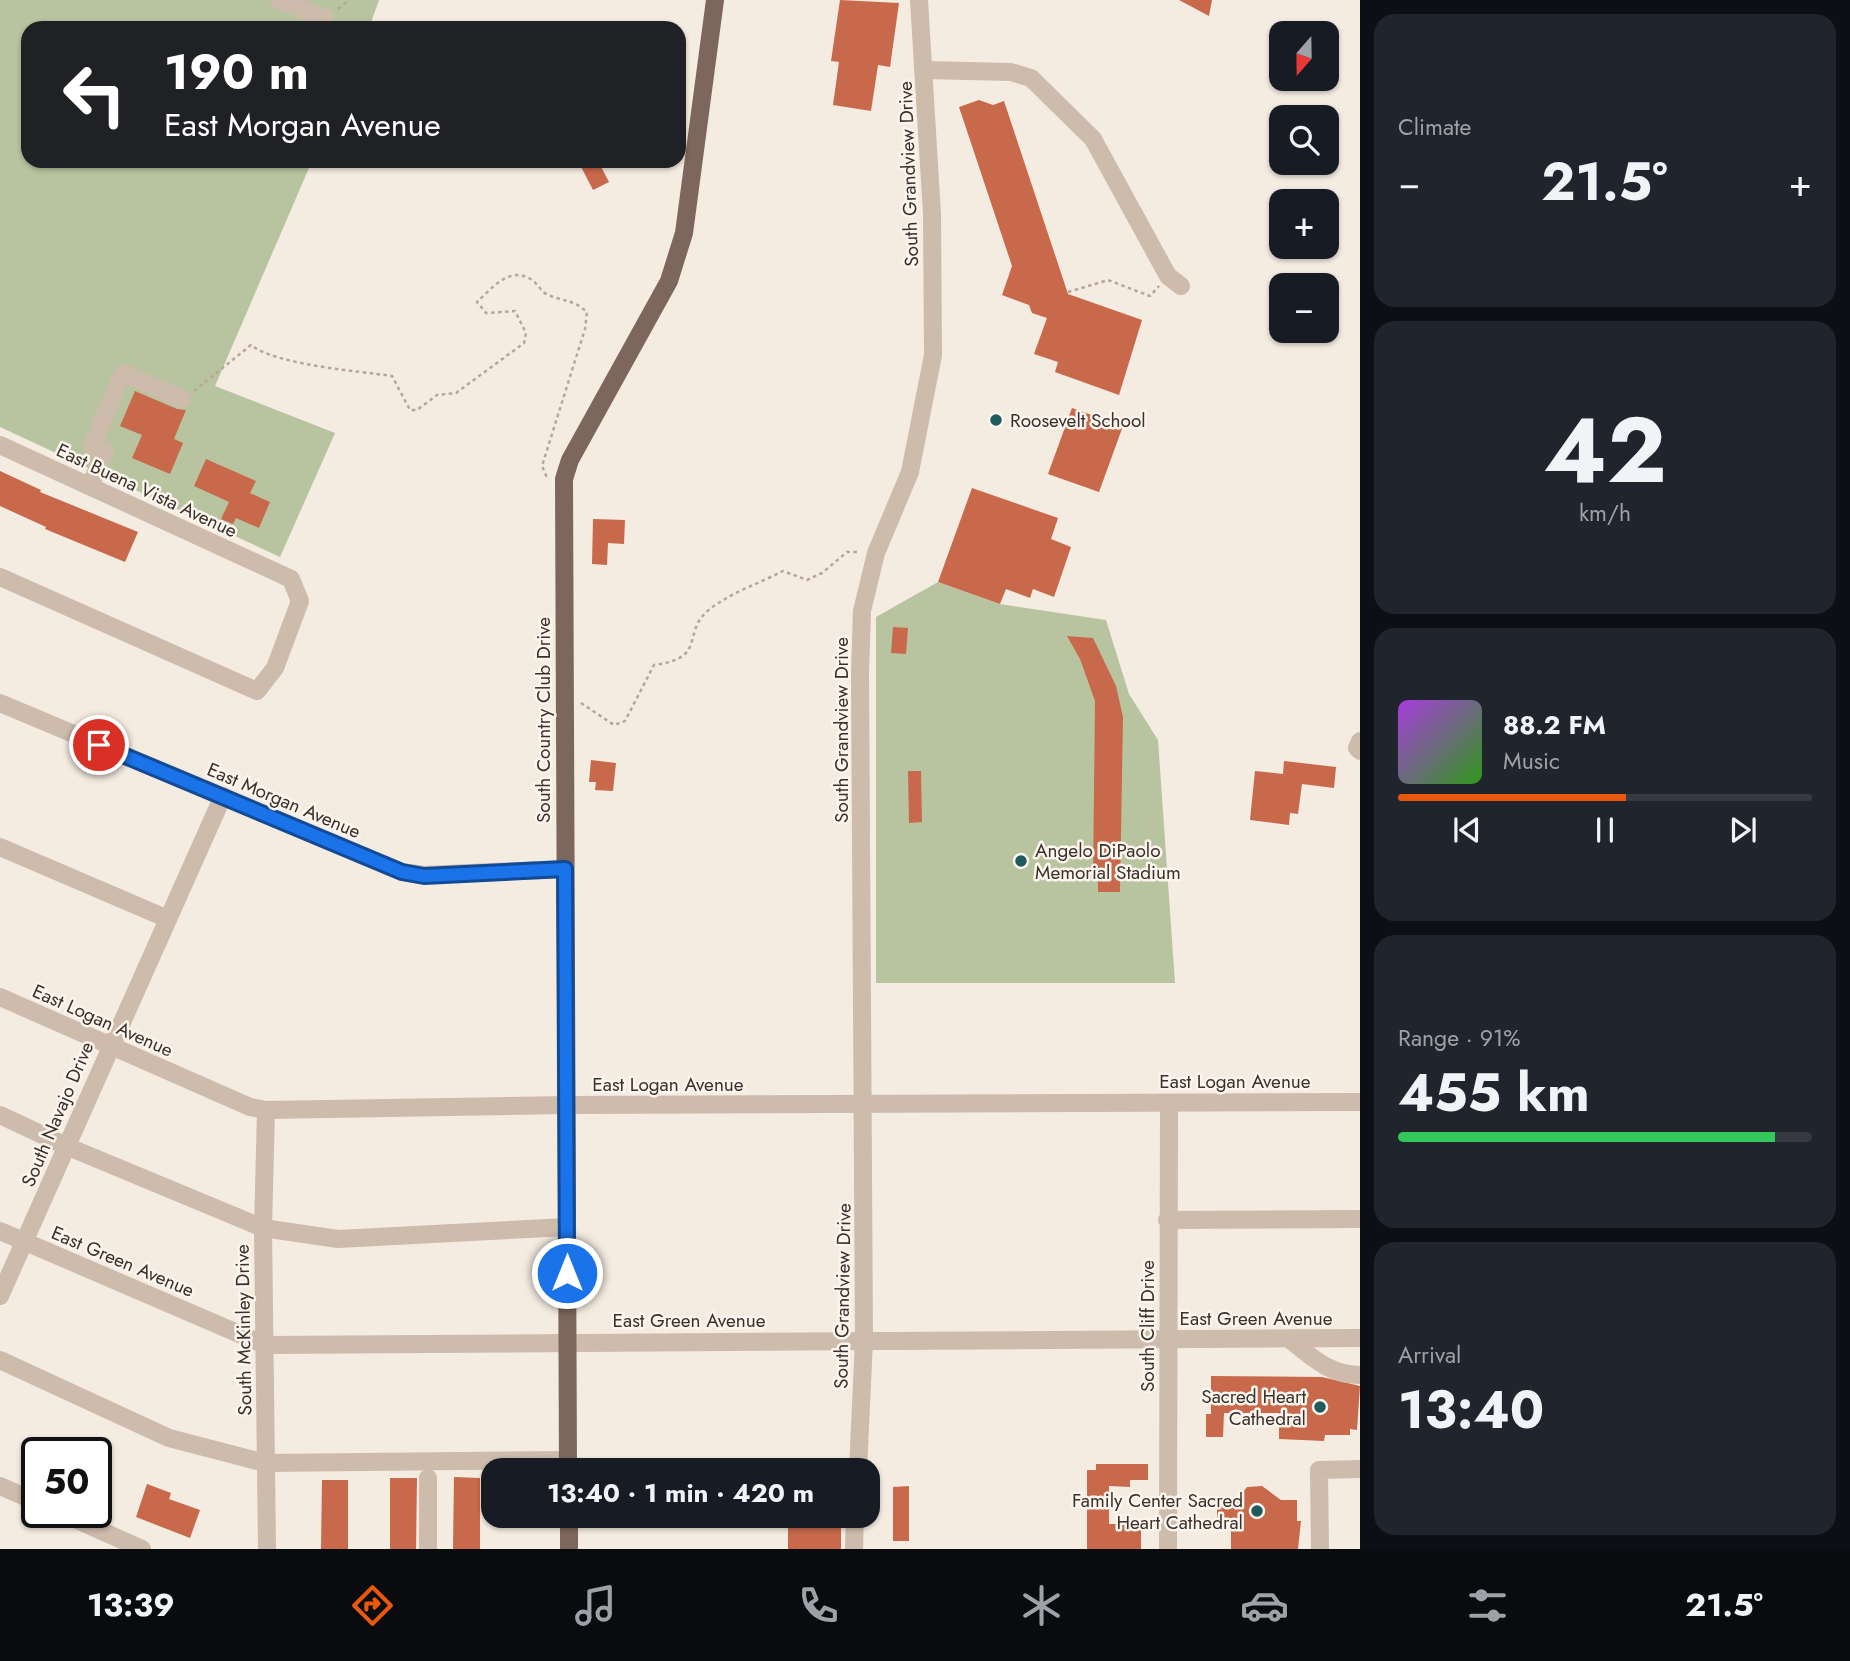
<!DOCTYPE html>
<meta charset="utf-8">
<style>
body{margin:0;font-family:Jost,sans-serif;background:#20242c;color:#f1f3f6;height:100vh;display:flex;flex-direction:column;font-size:26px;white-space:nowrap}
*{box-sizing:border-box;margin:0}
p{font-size:23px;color:#9ea1a6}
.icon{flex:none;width:38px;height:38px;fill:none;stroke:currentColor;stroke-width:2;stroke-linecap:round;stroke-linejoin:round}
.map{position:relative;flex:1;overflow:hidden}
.side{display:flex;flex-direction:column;gap:14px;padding:14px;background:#0d0f14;width:490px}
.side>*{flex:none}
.hud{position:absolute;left:21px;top:21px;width:665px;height:147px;border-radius:21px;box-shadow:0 2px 5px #0004;background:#202124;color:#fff;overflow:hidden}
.needle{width:46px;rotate:200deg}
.tools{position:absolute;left:1269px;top:21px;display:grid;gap:14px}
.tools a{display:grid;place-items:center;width:70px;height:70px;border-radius:14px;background:#171b24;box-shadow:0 2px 5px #0004;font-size:35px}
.speed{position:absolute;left:21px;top:1437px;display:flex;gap:14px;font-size:35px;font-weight:700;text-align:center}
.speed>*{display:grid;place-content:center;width:91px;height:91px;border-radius:50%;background:#171b24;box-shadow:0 2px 5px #0004;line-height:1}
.speed .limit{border:4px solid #111;border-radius:10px;background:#fff;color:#111}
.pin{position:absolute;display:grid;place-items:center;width:60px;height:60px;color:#fff;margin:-30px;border:4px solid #fff;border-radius:50%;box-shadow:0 2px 7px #0007}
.me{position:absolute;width:77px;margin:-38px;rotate:0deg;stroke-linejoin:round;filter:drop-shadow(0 0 5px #0008)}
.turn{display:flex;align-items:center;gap:24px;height:147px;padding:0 28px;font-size:32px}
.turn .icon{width:91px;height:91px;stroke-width:2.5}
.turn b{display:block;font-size:49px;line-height:60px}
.big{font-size:52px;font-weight:700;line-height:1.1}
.side .widget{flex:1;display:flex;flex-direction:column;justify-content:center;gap:10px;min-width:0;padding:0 24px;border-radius:21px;background:#20242c}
.side .dial{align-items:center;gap:0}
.dial b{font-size:91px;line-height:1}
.song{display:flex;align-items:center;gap:21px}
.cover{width:84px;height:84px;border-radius:10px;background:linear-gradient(135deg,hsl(280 70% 55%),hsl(110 70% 35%))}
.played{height:7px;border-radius:4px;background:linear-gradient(90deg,#ea580c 55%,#363941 55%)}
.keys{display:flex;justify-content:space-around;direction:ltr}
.heat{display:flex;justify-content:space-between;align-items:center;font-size:38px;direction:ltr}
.charge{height:10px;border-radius:5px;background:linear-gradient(90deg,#34c759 91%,#363941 0)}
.trip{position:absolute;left:481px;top:1458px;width:399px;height:70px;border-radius:21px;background:#171b24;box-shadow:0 2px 5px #0004;font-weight:700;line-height:70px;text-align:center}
.menu{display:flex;height:112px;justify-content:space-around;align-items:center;background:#090b0e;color:#9ea1a6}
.menu .icon{width:49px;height:49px}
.menu .active{color:#ea580c}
.menu b{font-size:32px;color:#f1f3f6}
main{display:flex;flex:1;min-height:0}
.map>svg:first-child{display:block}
</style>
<main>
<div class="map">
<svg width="1360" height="1549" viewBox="0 0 1360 1549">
<rect width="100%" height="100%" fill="#f4ebe1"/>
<g fill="#b8c4a0">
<polygon points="0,0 379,0 369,28 28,28 28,161 312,161 215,386 335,433 280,557 0,427"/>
<polygon points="938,582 1000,604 1106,620 1129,694 1158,740 1175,983 876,983 876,617"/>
</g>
<g fill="#c8694b">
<polygon points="840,0 899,3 890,67 878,65 871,111 833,105 839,62 831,61"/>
<polygon points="1179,0 1212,0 1209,16"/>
<polygon points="979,100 993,105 1004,101 1068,294 1142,320 1119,395 1055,372 1058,362 1034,354 1047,318 1032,313 1029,305 1002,295 1012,266 959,107"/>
<polygon points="578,161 598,161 609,182 593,190"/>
<polygon points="135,391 177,409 186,410 174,439 183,443 170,474 132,458 142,435 120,426"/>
<polygon points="1072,408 1123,426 1099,492 1048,474"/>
<polygon points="206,459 256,481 250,493 270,502 259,528 236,518 233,524 221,519 229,502 194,486"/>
<polygon points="0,471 41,490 40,492 138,532 125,562 45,529 46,527 0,506"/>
<polygon points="972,488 1058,518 1051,539 1071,547 1054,597 1033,589 1030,598 1006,589 1000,604 938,582"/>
<polygon points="593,519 625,520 624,544 608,543 607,565 592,564"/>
<polygon points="893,627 908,628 906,654 891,653"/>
<polygon points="1067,636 1093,638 1116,686 1123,717 1120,892 1098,892 1098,880 1093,879 1095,701 1080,659"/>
<polygon points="591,760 616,763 613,791 595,790 596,782 589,782"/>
<polygon points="1284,761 1336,767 1334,788 1302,784 1298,814 1290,813 1289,825 1250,820 1255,771 1283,774"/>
<polygon points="908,771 921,771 922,822 909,823"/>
<polygon points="1211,1376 1322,1377 1360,1386 1357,1430 1350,1429 1350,1435 1325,1435 1324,1441 1279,1439 1279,1413 1224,1413 1223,1437 1206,1437 1206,1414 1211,1414"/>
<polygon points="1096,1464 1148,1464 1148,1480 1130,1480 1130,1487 1109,1486 1109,1524 1141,1524 1141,1549 1087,1549 1087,1470 1096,1470"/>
<polygon points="454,1477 480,1478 480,1549 453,1549"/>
<polygon points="390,1478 417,1478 416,1549 390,1549"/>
<polygon points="322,1480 348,1480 348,1549 321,1549"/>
<polygon points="147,1484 171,1493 169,1499 200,1510 190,1538 136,1517"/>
<polygon points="909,1486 909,1541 893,1541 893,1487"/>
<polygon points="1262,1486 1281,1500 1297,1500 1297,1521 1301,1521 1298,1549 1231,1549 1231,1527 1217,1527 1217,1500 1237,1500 1247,1487"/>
<polygon points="788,1526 841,1527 841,1549 788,1549"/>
</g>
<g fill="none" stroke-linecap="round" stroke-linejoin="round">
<g stroke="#b9a596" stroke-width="2.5" stroke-dasharray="3.5 3.5" stroke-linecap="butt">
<polyline points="338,9 349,0"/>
<polyline points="1068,292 1108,280 1150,296 1159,286"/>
<path d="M194,391L251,345C276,365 358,371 392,376L410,410H417L437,395L456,393L524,343L526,333L515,311L486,313L477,302C492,288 510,265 532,280C538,284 541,292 548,295C565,302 572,299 587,312L585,329L542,466L547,478"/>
<path d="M581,703L614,725L625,721L654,665C709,658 680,632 710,609C730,593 760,583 783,571L807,580L822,573L847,552H859"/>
</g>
<g stroke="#cdbbac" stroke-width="18">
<polyline points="279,0 325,18"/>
<polyline points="925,70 1011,72 1031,78 1093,139 1168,276 1181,286"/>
<polyline points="0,445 291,579 300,601 275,668 257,691 0,577"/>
<polyline points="90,486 105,451 92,446 123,373 182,399"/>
<polyline points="0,703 402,872 424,875 565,869"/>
<polyline points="1360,741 1357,748 1360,751"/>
<polyline points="0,847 168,919"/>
<polyline points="0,997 250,1107 266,1110 566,1105 1360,1102"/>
<polyline points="266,1110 263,1228 267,1549"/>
<polyline points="0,1115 66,1146 263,1228 338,1239 567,1227"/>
<polyline points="1167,1220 1360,1219"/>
<polyline points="0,1231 265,1345 1360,1338"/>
<polyline points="0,1296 223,796"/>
<path d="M1289,1339C1312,1357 1329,1375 1360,1375"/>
<polyline points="0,1360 169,1438 265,1463 568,1460"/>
<polyline points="858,1470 864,1340 860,672 862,611 876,553 910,472 933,355 932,214 919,0"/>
<polyline points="428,1478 428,1549"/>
<polyline points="0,1486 37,1502"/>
<polyline points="59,1512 142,1549"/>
<polyline points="854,1549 855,1516"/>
<polyline points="1168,1549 1169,1103"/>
<polyline points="1320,1549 1319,1470 1360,1469"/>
</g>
<g stroke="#7d675c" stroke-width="18">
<polyline points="568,1470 564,479 570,460 669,281 684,233 715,0"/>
<polyline points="569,1516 569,1549"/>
</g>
</g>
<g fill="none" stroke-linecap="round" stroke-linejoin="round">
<defs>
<polyline id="route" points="99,745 402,872 424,876 565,869 567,1273"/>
</defs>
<use href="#route" stroke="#114b97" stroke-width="18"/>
<use href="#route" stroke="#1a73e8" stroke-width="12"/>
</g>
<g fill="#1f5a5e" stroke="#fbf5ee" stroke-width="2.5">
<circle cx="996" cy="420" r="7"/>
<circle cx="1021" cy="861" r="7"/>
<circle cx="1320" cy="1407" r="7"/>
<circle cx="1257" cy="1511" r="7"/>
</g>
<g text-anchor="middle" stroke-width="5" stroke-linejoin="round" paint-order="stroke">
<g font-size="19" fill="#3b302b" stroke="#fbf5ee">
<text transform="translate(908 174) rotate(-92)" y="7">South Grandview Drive</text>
<text transform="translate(147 490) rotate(25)" y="7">East Buena Vista Avenue</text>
<text transform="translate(543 720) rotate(-90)" y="7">South Country Club Drive</text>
<text transform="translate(841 730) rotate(-90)" y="7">South Grandview Drive</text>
<text transform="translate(284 800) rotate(23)" y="7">East Morgan Avenue</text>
<text transform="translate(103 1020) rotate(24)" y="7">East Logan Avenue</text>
<text x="1235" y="1088">East Logan Avenue</text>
<text x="668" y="1091">East Logan Avenue</text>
<text transform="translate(57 1114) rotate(-67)" y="7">South Navajo Drive</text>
<text transform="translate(123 1261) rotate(23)" y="7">East Green Avenue</text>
<text transform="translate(842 1296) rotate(-89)" y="7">South Grandview Drive</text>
<text x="1256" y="1325">East Green Avenue</text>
<text x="689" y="1327">East Green Avenue</text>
<text transform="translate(1147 1326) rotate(-90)" y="7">South Cliff Drive</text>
<text transform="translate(243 1330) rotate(-91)" y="7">South McKinley Drive</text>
</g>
<g font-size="19" fill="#3b302b" stroke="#fbf5ee" text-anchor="start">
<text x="1010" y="427">Roosevelt School</text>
<text x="1035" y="857">Angelo DiPaolo<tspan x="1035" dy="22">Memorial Stadium</tspan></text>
<text x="1306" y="1403" text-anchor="end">Sacred Heart<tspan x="1306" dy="22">Cathedral</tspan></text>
<text x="1243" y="1507" text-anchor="end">Family Center Sacred<tspan x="1243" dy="22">Heart Cathedral</tspan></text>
</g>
</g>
</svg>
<div class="tools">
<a><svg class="needle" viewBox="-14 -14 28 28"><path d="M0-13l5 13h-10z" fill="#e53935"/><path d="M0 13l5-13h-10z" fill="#9ea1a6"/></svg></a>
<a><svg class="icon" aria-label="search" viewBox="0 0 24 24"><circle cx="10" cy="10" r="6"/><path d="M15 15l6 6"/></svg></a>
<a>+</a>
<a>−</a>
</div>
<div class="speed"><div class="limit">50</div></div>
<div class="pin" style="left:99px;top:745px;background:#d93025"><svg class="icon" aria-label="arrive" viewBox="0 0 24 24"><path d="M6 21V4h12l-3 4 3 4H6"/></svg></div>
<svg class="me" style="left:567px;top:1273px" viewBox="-20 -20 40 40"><circle r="17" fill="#1a73e8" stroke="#fff" stroke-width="3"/><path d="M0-11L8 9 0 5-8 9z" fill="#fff"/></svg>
<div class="trip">13:40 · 1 min · 420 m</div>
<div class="hud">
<div class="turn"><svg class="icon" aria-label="left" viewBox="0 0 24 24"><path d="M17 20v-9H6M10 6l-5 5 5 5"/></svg><div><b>190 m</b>East Morgan Avenue</div></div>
</div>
</div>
<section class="side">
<div class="widget"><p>Climate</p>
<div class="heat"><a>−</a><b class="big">21.5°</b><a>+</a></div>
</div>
<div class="widget dial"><b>42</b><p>km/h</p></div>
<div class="widget">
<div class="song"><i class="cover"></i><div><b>88.2 FM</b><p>Music</p></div></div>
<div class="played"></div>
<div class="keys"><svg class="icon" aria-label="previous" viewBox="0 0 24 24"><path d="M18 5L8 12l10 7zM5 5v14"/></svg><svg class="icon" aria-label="pause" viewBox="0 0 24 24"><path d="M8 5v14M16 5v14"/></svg><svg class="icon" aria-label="next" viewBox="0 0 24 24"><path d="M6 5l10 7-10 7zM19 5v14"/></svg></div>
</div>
<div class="widget"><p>Range · 91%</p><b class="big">455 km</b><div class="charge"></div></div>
<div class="widget"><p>Arrival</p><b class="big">13:40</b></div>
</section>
</main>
<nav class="menu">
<b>13:39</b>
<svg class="icon active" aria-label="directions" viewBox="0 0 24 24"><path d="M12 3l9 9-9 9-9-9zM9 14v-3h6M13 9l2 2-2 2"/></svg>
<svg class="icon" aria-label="music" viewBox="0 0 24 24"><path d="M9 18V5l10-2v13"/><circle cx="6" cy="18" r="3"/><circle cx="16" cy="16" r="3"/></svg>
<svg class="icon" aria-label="phone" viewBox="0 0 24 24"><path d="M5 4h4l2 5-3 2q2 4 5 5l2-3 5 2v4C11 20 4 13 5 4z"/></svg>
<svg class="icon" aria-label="climate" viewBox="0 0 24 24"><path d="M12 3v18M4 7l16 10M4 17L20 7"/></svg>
<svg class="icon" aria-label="car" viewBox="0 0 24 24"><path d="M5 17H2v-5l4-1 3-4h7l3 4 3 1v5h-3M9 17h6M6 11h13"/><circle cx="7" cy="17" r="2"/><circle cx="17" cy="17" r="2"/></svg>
<svg class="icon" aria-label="filters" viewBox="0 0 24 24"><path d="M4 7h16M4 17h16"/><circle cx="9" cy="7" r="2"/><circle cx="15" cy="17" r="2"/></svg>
<b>21.5°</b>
</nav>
